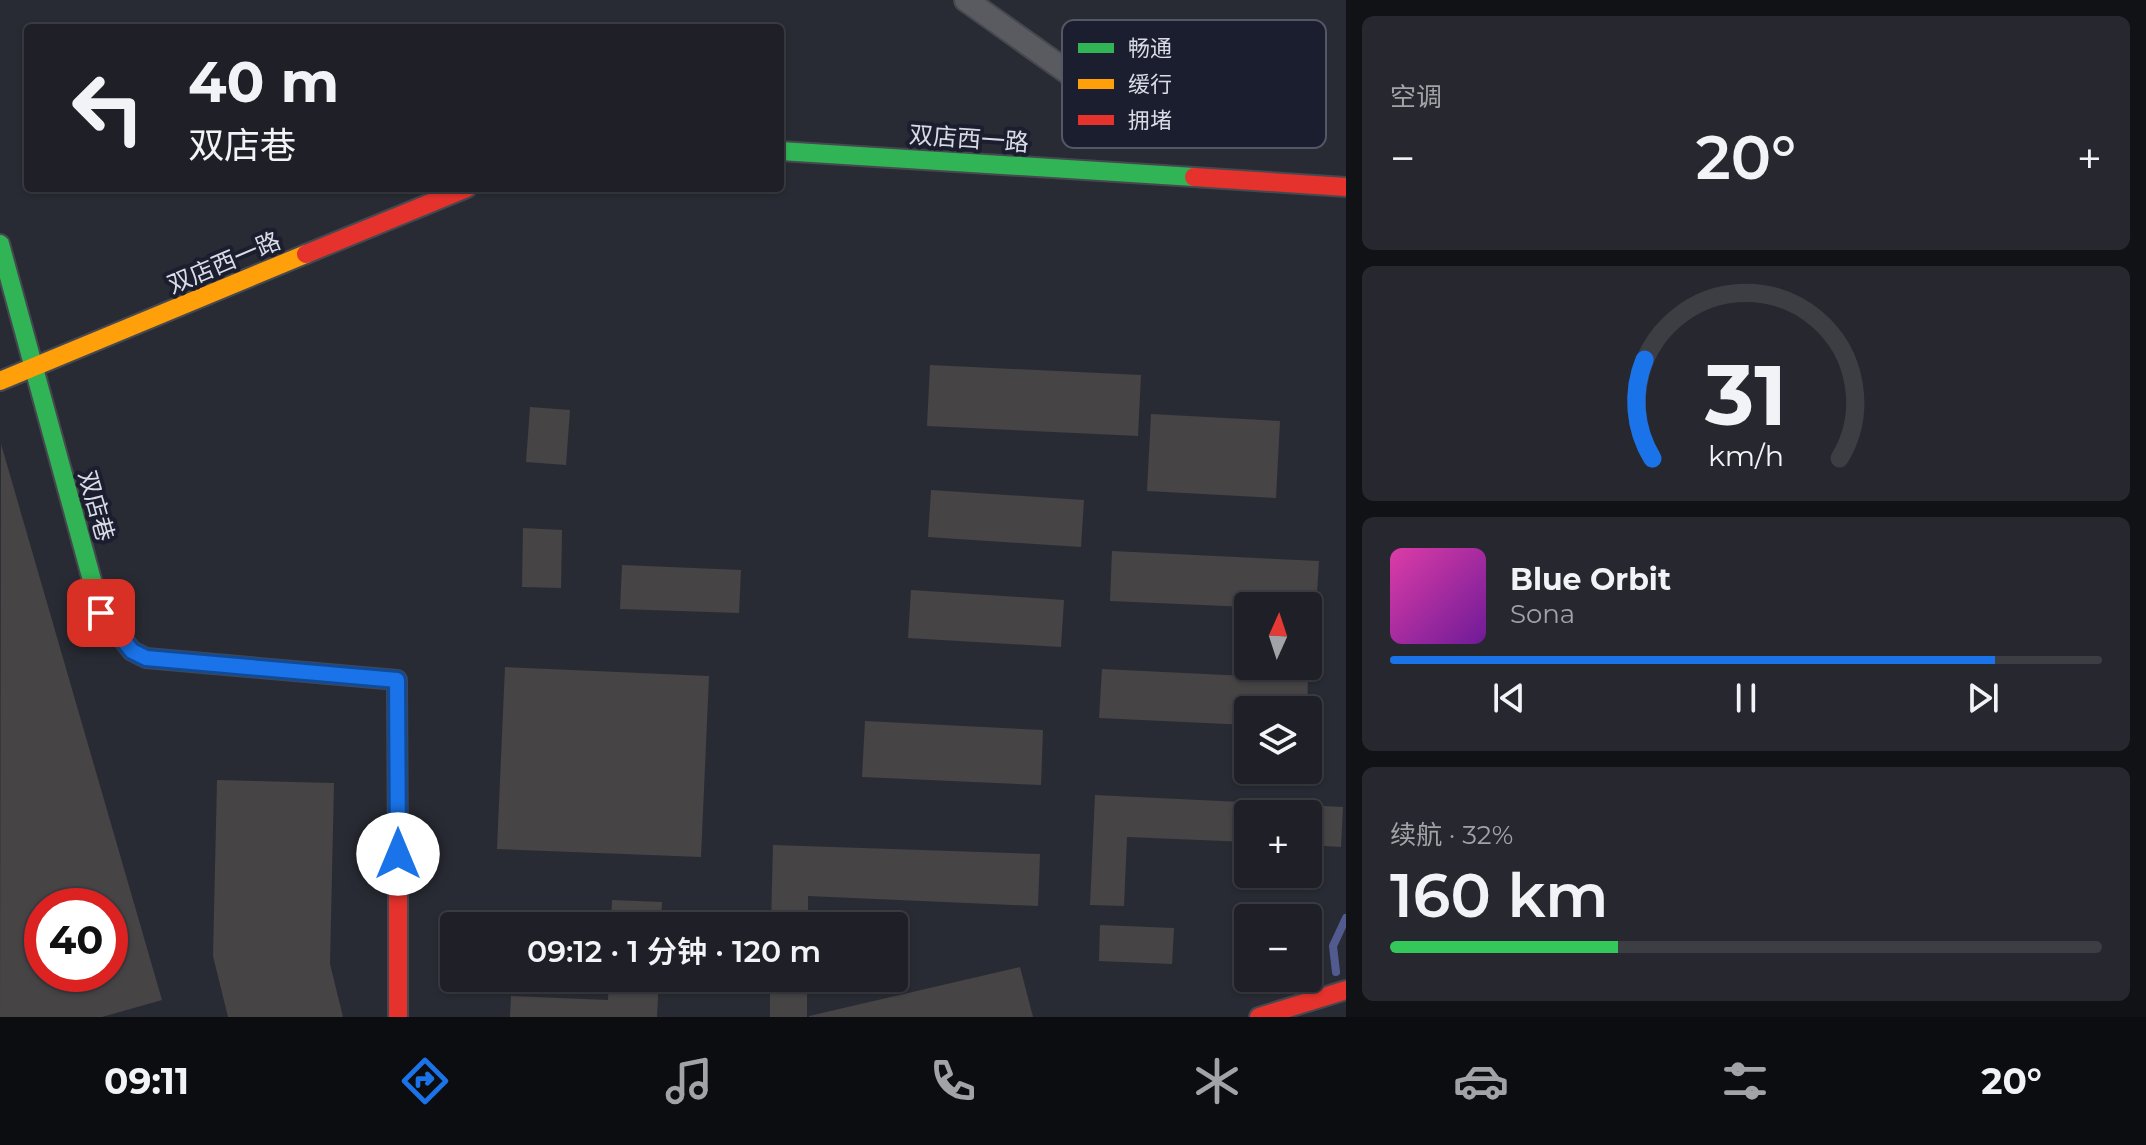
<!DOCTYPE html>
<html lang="zh">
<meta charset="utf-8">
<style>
body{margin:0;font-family:Montserrat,"Noto Sans SC",sans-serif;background:#27282f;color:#f1f3f6;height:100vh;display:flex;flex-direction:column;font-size:30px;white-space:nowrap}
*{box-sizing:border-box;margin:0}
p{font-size:26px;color:#a1a3a7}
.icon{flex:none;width:44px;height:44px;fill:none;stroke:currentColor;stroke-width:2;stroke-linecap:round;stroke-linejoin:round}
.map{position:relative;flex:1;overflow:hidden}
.details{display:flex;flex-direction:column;gap:16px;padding:16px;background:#111215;width:800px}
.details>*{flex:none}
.hud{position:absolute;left:24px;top:24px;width:760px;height:168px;border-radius:8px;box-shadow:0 2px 6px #0004,0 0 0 2px #3c3e44;background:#1f2027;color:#f1f3f6;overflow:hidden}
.needle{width:52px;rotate:3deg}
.buttons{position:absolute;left:1234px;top:592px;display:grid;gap:16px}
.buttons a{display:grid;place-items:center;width:88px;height:88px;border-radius:8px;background:#1f2027;box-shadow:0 2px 6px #0004,0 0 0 2px #3c3e44;font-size:40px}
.speed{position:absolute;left:24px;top:888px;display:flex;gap:16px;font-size:40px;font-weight:700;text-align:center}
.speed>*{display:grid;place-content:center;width:104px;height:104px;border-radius:50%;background:#1f2027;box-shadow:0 2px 6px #0004,0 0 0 2px #3c3e44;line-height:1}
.speed .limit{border:12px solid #d22;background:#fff;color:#111}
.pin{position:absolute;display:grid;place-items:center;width:68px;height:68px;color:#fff;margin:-34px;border-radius:16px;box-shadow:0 4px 12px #0006}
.me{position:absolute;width:88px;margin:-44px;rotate:0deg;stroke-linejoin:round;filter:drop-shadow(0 0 6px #0008)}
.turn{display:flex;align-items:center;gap:28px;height:168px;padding:0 32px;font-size:36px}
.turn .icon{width:104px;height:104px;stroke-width:2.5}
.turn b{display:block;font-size:56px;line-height:68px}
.big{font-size:60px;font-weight:600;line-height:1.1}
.details .widget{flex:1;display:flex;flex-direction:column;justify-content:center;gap:12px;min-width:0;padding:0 28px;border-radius:12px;background:#27282f}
.details .dial{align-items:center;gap:0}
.dial svg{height:208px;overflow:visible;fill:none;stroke:#3c3e44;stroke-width:7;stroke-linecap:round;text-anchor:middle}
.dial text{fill:#f1f3f6;stroke:none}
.song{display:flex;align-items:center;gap:24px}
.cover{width:96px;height:96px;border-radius:12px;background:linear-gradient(135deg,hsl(320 70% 55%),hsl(280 70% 35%))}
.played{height:8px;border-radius:4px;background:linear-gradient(90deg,#1a73e8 85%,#3c3e44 85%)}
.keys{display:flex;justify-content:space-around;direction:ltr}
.heat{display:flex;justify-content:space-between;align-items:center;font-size:44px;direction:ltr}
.charge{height:12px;border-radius:6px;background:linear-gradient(90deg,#34c759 32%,#3c3e44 0)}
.trip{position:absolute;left:440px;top:912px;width:468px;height:80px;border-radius:8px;background:#1f2027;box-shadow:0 2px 6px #0004,0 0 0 2px #3c3e44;font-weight:600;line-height:80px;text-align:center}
.tab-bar{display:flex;height:128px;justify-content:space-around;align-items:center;background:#0c0d10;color:#a1a3a7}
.tab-bar .icon{width:56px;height:56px}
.tab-bar .active{color:#1a73e8}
.tab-bar b{font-size:36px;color:#f1f3f6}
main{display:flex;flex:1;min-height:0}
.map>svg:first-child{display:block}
</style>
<main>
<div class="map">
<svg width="1346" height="1017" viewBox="0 0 1346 1017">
<rect width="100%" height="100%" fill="#292b34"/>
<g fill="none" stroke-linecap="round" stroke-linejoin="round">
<polyline stroke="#525b90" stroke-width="8" points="1336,972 1333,946 1346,918"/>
</g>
<g fill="#464445" fill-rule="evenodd">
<polygon points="930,365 1141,375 1138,436 927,426"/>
<polygon points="530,407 570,410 566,465 526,462"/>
<polygon points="1151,414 1280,421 1276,498 1147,491"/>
<path d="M1,444L162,1000L102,1017H0ZM42,906H110V974H42Z"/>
<polygon points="931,490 1084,500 1081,547 928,537"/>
<polygon points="523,528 562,530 561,588 522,587"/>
<polygon points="1112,551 1319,561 1316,610 1308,610 1308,606 1248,607 1110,601"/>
<polygon points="622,565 741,570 739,613 620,609"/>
<polygon points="911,590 1064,600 1061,647 908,638"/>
<polygon points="505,667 709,676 701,857 497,849"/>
<polygon points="1102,669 1308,679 1307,710 1248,710 1248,725 1099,718"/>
<polygon points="865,721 1043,730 1041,785 862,777"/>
<polygon points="217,780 334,783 330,964 343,1017 228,1017 213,956"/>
<polygon points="1095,795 1343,807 1341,847 1308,845 1308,814 1248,814 1248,842 1127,837 1124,906 1090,905"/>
<polygon points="773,845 1040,854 1038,906 808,896 808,926 771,926"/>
<polygon points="612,900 662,902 661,926 611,926"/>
<polygon points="1100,925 1174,928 1172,964 1099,961"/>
<polygon points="1020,967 1033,1017 809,1017 809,1016"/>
<polygon points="609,978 659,978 657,1017 510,1017 511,996 608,1000"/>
<rect x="770" y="978" width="37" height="39"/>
</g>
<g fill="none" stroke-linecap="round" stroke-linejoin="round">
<defs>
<polyline id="street" points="966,0 1107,100 1204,106"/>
<g id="fast">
<polyline points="780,151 1194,177"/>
<polyline points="0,244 101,613 110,623"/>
</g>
<g id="slow">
<polyline points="0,381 306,254"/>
<polyline points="110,623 132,651 146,658 397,680 398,864"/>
</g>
<g id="jam">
<polyline points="1194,177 1346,187"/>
<polyline points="306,254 467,188"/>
<polyline points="398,864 398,1017"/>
<polyline points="1259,1017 1346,990"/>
</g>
</defs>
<use href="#street" stroke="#46484f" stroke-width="26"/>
<use href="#fast" stroke="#46484f" stroke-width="22"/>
<use href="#slow" stroke="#46484f" stroke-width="22"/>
<use href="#jam" stroke="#46484f" stroke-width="22"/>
<use href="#street" stroke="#595b61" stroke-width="22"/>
<use href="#fast" stroke="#30b455" stroke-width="18"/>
<use href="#slow" stroke="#ff9f0a" stroke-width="18"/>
<use href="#jam" stroke="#e5322d" stroke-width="18"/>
</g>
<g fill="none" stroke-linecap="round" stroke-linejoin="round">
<defs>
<polyline id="route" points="101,613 132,651 146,658 397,680 398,854"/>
</defs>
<use href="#route" stroke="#114b97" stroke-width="20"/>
<use href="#route" stroke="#1a73e8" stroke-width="14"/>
</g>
<g text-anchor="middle" stroke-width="8" stroke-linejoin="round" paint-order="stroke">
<g font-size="24" fill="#d9dbe6" stroke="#1b1e2e">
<text transform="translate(969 139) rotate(4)" y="8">双店西一路</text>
<text transform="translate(224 263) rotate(-23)" y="8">双店西一路</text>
<text transform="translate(96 506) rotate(74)" y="8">双店巷</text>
</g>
</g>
<rect x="1062" y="20" width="264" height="128" rx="12" fill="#1b1e2e" stroke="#545765" stroke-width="2"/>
<rect x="1078" y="43" width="36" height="10" fill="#30b455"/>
<rect x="1078" y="79" width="36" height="10" fill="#ff9f0a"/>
<rect x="1078" y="115" width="36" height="10" fill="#e5322d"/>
<g font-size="22" fill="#d9dbe6">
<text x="1128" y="56">畅通</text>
<text x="1128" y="92">缓行</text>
<text x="1128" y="128">拥堵</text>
</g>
</svg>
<div class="buttons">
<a><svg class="needle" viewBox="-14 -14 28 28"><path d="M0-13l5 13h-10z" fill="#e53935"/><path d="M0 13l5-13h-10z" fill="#a1a3a7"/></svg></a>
<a><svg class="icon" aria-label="layers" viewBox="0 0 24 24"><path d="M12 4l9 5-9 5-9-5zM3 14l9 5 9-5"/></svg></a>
<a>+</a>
<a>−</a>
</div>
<div class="speed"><div class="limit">40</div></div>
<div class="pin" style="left:101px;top:613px;background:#d93025"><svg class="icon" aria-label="arrive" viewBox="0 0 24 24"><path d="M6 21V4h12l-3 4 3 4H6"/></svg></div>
<svg class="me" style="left:398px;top:854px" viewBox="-20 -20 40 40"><circle r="19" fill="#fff"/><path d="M0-13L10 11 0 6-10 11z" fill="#1a73e8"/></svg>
<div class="trip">09:12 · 1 分钟 · 120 m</div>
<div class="hud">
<div class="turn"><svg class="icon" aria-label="left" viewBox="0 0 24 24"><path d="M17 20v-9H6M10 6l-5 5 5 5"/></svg><div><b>40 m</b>双店巷</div></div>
</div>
</div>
<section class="details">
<div class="widget"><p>空调</p>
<div class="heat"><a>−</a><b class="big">20°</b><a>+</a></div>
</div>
<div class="widget dial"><svg viewBox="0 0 100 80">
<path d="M14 69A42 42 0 1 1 86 69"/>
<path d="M14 69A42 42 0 0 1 11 31" stroke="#1a73e8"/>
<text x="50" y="56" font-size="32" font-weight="700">31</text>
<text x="50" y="72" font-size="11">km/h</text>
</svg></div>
<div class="widget">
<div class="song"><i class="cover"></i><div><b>Blue Orbit</b><p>Sona</p></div></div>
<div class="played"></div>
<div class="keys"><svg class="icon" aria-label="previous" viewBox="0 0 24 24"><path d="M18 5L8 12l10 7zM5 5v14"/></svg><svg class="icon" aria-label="pause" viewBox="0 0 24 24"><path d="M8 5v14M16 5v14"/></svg><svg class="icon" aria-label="next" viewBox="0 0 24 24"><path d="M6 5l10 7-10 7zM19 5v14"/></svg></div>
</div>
<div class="widget"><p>续航 · 32%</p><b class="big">160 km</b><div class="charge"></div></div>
</section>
</main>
<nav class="tab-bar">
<b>09:11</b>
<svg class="icon active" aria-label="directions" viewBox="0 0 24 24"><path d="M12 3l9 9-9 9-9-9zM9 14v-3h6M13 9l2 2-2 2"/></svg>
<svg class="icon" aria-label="music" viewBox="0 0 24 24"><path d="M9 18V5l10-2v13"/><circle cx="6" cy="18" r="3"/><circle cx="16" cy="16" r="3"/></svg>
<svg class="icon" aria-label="phone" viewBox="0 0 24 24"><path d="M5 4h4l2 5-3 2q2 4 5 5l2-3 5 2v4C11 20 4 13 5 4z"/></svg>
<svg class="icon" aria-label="climate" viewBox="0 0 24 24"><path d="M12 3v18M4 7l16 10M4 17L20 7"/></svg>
<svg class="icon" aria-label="car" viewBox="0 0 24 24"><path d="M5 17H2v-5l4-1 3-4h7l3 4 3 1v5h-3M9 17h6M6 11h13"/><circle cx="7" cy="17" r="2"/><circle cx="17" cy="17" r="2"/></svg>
<svg class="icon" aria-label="filters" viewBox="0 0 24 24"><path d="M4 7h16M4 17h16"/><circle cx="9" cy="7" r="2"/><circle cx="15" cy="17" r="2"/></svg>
<b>20°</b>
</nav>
